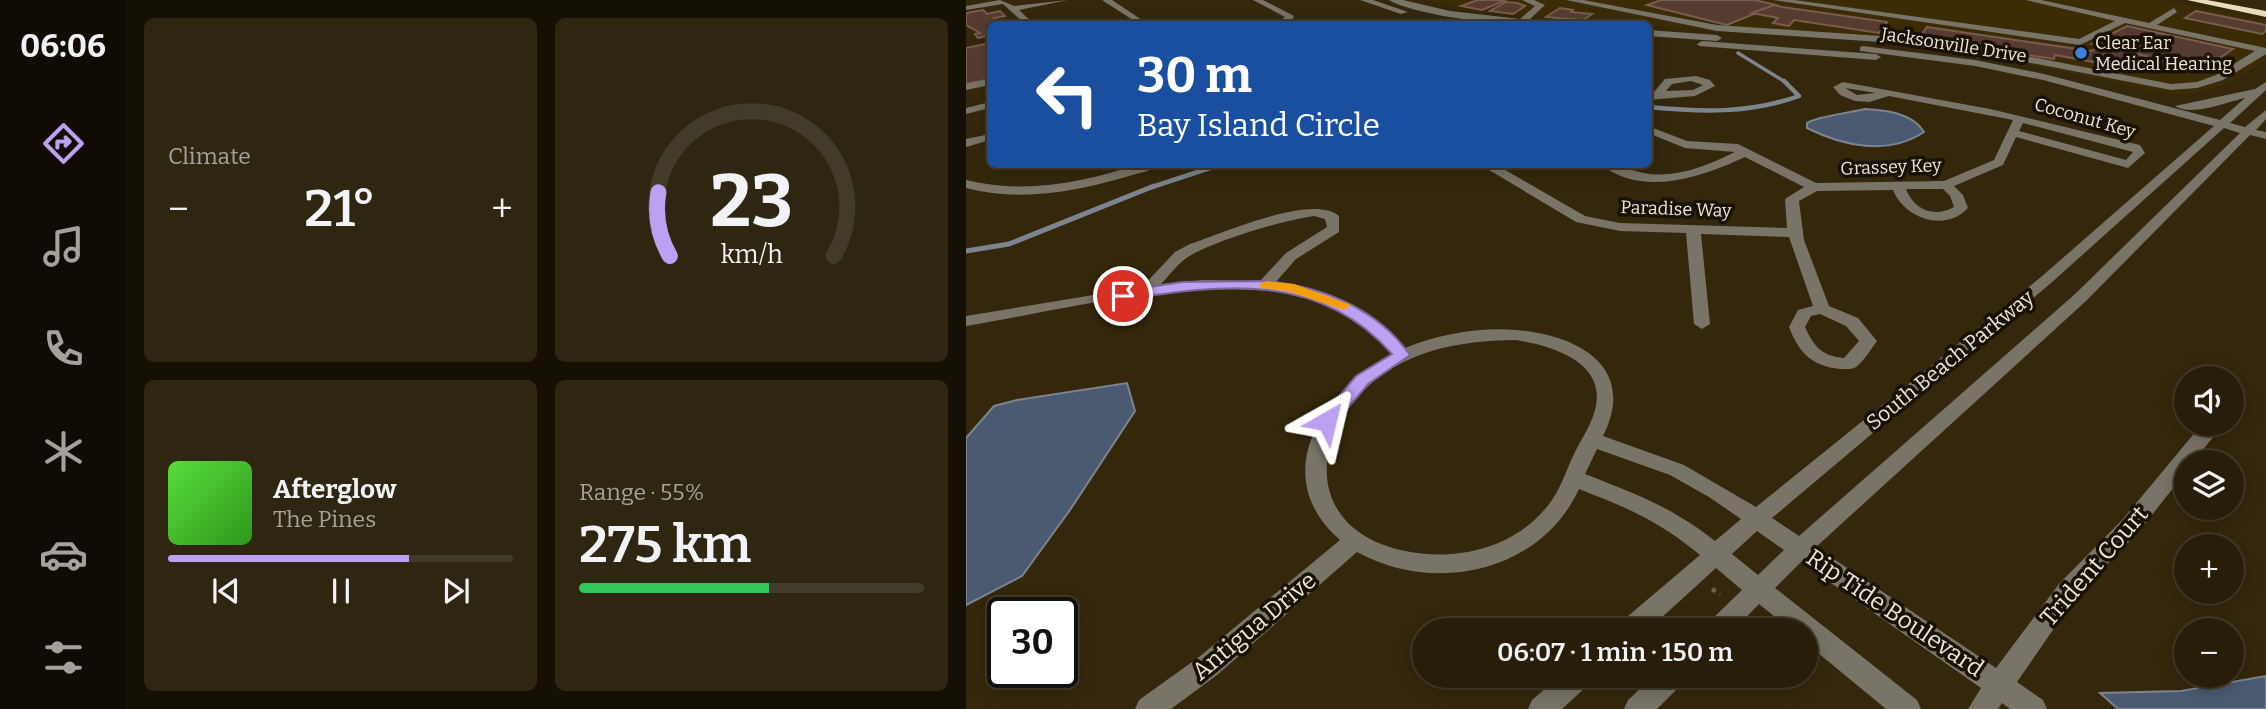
<!DOCTYPE html>
<meta charset="utf-8">
<style>
body{margin:0;font-family:Bitter,serif;background:#2f2612;color:#f1f3f6;height:100vh;display:flex;flex-direction:column;font-size:26px;white-space:nowrap}
*{box-sizing:border-box;margin:0}
p{font-size:23px;color:#a4a29c}
.icon{flex:none;width:38px;height:38px;fill:none;stroke:currentColor;stroke-width:2;stroke-linecap:round;stroke-linejoin:round}
.map{position:relative;flex:1;overflow:hidden}
.sheet{display:flex;flex-direction:column;gap:18px;padding:18px;background:#151004;width:840px}
.sheet>*{flex:none}
.guide{position:absolute;left:21px;top:21px;width:665px;height:147px;border-radius:10px;box-shadow:0 4px 18px #0003,0 0 0 2px #433b29;background:#1a4fa0;color:#fff;overflow:hidden}
.buttons{position:absolute;left:1208px;top:366px;display:grid;gap:14px}
.buttons a{display:grid;place-items:center;width:70px;height:70px;border-radius:50%;background:#271d08;box-shadow:0 4px 18px #0003,0 0 0 2px #433b29;font-size:35px}
.speed{position:absolute;left:21px;top:597px;display:flex;gap:14px;font-size:35px;font-weight:700;text-align:center}
.speed>*{display:grid;place-content:center;width:91px;height:91px;border-radius:50%;background:#271d08;box-shadow:0 4px 18px #0003,0 0 0 2px #433b29;line-height:1}
.speed .limit{border:4px solid #111;border-radius:10px;background:#fff;color:#111}
.pin{position:absolute;display:grid;place-items:center;width:60px;height:60px;color:#fff;margin:-30px;border:4px solid #fff;border-radius:50%;box-shadow:0 2px 7px #0007}
.me{position:absolute;width:77px;margin:-38px;rotate:37deg;stroke-linejoin:round;filter:drop-shadow(0 0 5px #0008)}
.turn{display:flex;align-items:center;gap:24px;height:147px;padding:0 35px;font-size:32px}
.turn .icon{width:91px;height:91px;stroke-width:2.5}
.turn b{display:block;font-size:49px;line-height:60px}
.big{font-size:52px;font-weight:600;line-height:1.1}
.sheet .tile{flex:1;display:flex;flex-direction:column;justify-content:center;gap:10px;min-width:0;padding:0 24px;border-radius:10px;background:#2f2612}
.sheet .dial{align-items:center;gap:0}
.dial svg{height:182px;overflow:visible;fill:none;stroke:#433b29;stroke-width:7;stroke-linecap:round;text-anchor:middle}
.dial text{fill:#f1f3f6;stroke:none}
.song{display:flex;align-items:center;gap:21px}
.cover{width:84px;height:84px;border-radius:10px;background:linear-gradient(135deg,hsl(110 70% 55%),hsl(110 70% 35%))}
.played{height:7px;border-radius:4px;background:linear-gradient(90deg,#bca0f2 70%,#433b29 70%)}
.keys{display:flex;justify-content:space-around;direction:ltr}
.heat{display:flex;justify-content:space-between;align-items:center;font-size:38px;direction:ltr}
.charge{height:10px;border-radius:5px;background:linear-gradient(90deg,#34c759 55%,#433b29 0)}
.sheet .tiles{flex:1;display:grid;gap:18px;grid-template-columns:repeat(2,1fr)}
.trip{position:absolute;left:446px;top:618px;width:406px;height:70px;border-radius:35px;background:#271d08;box-shadow:0 4px 18px #0003,0 0 0 2px #433b29;font-weight:600;line-height:70px;text-align:center}
main{display:flex;flex:1;min-height:0}
.tabs{display:flex;flex-direction:column;width:126px;justify-content:space-around;align-items:center;background:#100c03;color:#a4a29c}
.tabs .icon{width:49px;height:49px}
.tabs .active{color:#bca0f2}
.tabs b{font-size:32px;color:#f1f3f6}
.map>svg:first-child{display:block}
</style>
<main>
<nav class="tabs">
<b>06:06</b>
<svg class="icon active" aria-label="directions" viewBox="0 0 24 24"><path d="M12 3l9 9-9 9-9-9zM9 14v-3h6M13 9l2 2-2 2"/></svg>
<svg class="icon" aria-label="music" viewBox="0 0 24 24"><path d="M9 18V5l10-2v13"/><circle cx="6" cy="18" r="3"/><circle cx="16" cy="16" r="3"/></svg>
<svg class="icon" aria-label="phone" viewBox="0 0 24 24"><path d="M5 4h4l2 5-3 2q2 4 5 5l2-3 5 2v4C11 20 4 13 5 4z"/></svg>
<svg class="icon" aria-label="climate" viewBox="0 0 24 24"><path d="M12 3v18M4 7l16 10M4 17L20 7"/></svg>
<svg class="icon" aria-label="car" viewBox="0 0 24 24"><path d="M5 17H2v-5l4-1 3-4h7l3 4 3 1v5h-3M9 17h6M6 11h13"/><circle cx="7" cy="17" r="2"/><circle cx="17" cy="17" r="2"/></svg>
<svg class="icon" aria-label="filters" viewBox="0 0 24 24"><path d="M4 7h16M4 17h16"/><circle cx="9" cy="7" r="2"/><circle cx="15" cy="17" r="2"/></svg>
</nav>
<section class="sheet">
<div class="tiles">
<div class="tile"><p>Climate</p>
<div class="heat"><a>−</a><b class="big">21°</b><a>+</a></div>
</div>
<div class="tile dial"><svg viewBox="0 0 100 80">
<path d="M14 69A42 42 0 1 1 86 69"/>
<path d="M14 69A42 42 0 0 1 9 41" stroke="#bca0f2"/>
<text x="50" y="56" font-size="32" font-weight="700">23</text>
<text x="50" y="72" font-size="11">km/h</text>
</svg></div>
<div class="tile">
<div class="song"><i class="cover"></i><div><b>Afterglow</b><p>The Pines</p></div></div>
<div class="played"></div>
<div class="keys"><svg class="icon" aria-label="previous" viewBox="0 0 24 24"><path d="M18 5L8 12l10 7zM5 5v14"/></svg><svg class="icon" aria-label="pause" viewBox="0 0 24 24"><path d="M8 5v14M16 5v14"/></svg><svg class="icon" aria-label="next" viewBox="0 0 24 24"><path d="M6 5l10 7-10 7zM19 5v14"/></svg></div>
</div>
<div class="tile"><p>Range · 55%</p><b class="big">275 km</b><div class="charge"></div></div>
</div>
</section>
<div class="map">
<svg width="1300" height="709" viewBox="0 0 1300 709">
<rect width="100%" height="100%" fill="#34270b"/>
<polygon fill="#3c2c06" points="455,0 1198,0 1300,19 1300,60 1264,83 1229,93 1207,95 1052,62 901,41 572,18"/>
<g fill="#4a5b71" stroke="#7b848f" stroke-width="2">
<path d="M899,109C919,110 947,113 958,132C922,156 877,146 841,128V123C848,117 887,112 899,109Z"/>
<polygon points="161,383 169,411 104,510 56,576 0,605 0,438 28,406 51,400"/>
<polygon points="1300,676 1300,709 1152,709 1134,693 1215,691"/>
</g>
<g fill="none" stroke-linecap="round" stroke-linejoin="round">
<polyline stroke="#7b848f" stroke-width="3.5" points="772,53 821,83"/>
<g stroke="#7b848f" stroke-width="4.5">
<path d="M682,107C734,112 783,114 833,96L818,81"/>
<polyline points="183,188 256,164"/>
</g>
<polyline stroke="#7b848f" stroke-width="5" points="0,251 43,244 188,186"/>
</g>
<g fill="#563c30" stroke="#7a5c4e" stroke-width="2">
<polygon points="512,0 540,0 516,10 495,6"/>
<polygon points="695,0 789,0 810,5 761,25 681,5"/>
<polygon points="540,2 551,3 559,6 547,14 524,11"/>
<polygon points="808,5 816,7 921,22 913,33 828,20 823,26 807,23 812,18 786,13"/>
<polygon points="594,8 607,10 605,12 626,14 617,20 580,17"/>
<polygon points="17,10 21,14 34,11 39,16 28,18 35,24 24,24 24,35 12,38 9,34 14,33 0,25 0,13"/>
<polygon points="1230,11 1300,25 1300,31 1296,34 1219,18"/>
<polygon points="1161,26 1267,49 1236,70 1126,44"/>
<polygon points="961,27 1125,51 1136,46 1184,57 1166,69 1089,55 1088,59 952,39"/>
<polygon points="24,43 24,79 0,84 0,48"/>
</g>
<g fill="none" stroke-linecap="round" stroke-linejoin="round">
<polyline stroke="#6c6148" stroke-width="4.5" stroke-dasharray="4.5 4.5" stroke-linecap="butt" points="746,589 754,594"/>
<g fill="#787468" fill-rule="evenodd">
<polygon points="34,0 48,6 102,0 53,10 68,24 59,24 37,4 0,10 0,6"/>
<polygon points="136,0 146,0 182,24 173,24"/>
<polygon points="287,0 297,0 328,16 324,24 309,24 319,17"/>
<polygon points="394,0 407,0 442,12 435,14"/>
<path d="M423,0H437L484,11L554,19L569,6L556,0H568L579,5L563,20L580,24C546,27 453,17 423,0Z"/>
<polygon points="600,0 617,0 751,25 929,37 1071,58 1205,84 1231,82 1250,75 1289,51 1159,23 1114,45 807,0 828,0 1113,39 1149,21 1060,0 1075,0 1183,23 1208,8 1211,12 1191,25 1300,48 1300,54 1257,80 1231,88 1205,90 1071,64 929,43 751,31"/>
<polygon points="682,30 751,35 756,38 751,41 682,36"/>
<polygon points="736,41 910,54 915,57 910,60 733,46 731,44"/>
<path d="M897,46L1009,60L1078,74L1254,120L1279,98C1261,102 1225,117 1209,106L1289,89L1300,82V90L1264,123L1279,127L1300,110V119L1290,130L1300,132V139L1284,135L1120,301L850,547L1030,668L1093,584L1157,519L1236,424H1253L1252,431L1227,462H1220V472L1173,531L1109,598L1051,682L1077,700L1081,709H1044L1036,703L1032,709H1002L1015,688L835,562L809,588L951,700L955,709H920L840,643V630H825L793,604L768,630H740L743,622L776,590L750,568L682,630H652L655,622L734,555C693,521 662,508 613,489C575,572 469,595 391,552L251,675L205,709H169L173,700L233,657L374,540C300,475 357,392 425,354C411,338 397,322 378,312C283,261 103,309 0,326V316L176,287L209,252L224,244C255,234 346,193 373,216V232L330,259L309,283C365,290 400,306 439,348C473,334 514,327 550,330C612,335 672,367 637,436L718,465L790,507L1075,277L1248,126L1077,80L1009,66L894,51V47ZM1258,128L1274,133L1108,295L833,536L806,518L1085,283ZM348,216L359,219L361,227L320,253L294,281L237,280L195,284C204,275 212,263 222,257C247,241 318,220 348,216ZM549,340C585,345 642,362 629,410C625,425 616,438 609,452C601,468 596,485 586,500C553,547 493,562 439,551C332,529 343,422 422,371C461,346 504,341 549,340ZM631,449L704,475L743,497L775,519L749,541C706,507 670,494 619,474ZM791,531L818,550L792,575L766,554Z"/>
<path d="M730,76L744,80L749,86L729,96L682,100V94L688,92L699,79ZM725,81L737,85L727,90L700,91L706,84Z"/>
<polygon points="24,79 24,85 0,90 0,84"/>
<path d="M877,82L1024,109L1174,145L1179,153L1162,168L1050,137L1037,165L988,186L997,195L1002,208C979,233 938,218 927,190L851,191L833,201L838,240L863,306L892,318L911,341C905,349 898,361 890,367C886,370 879,369 874,369C846,366 833,353 823,327L832,310L847,306L823,237L735,234L744,324L736,329L728,324L720,233L654,231L610,222L513,164H529L619,216L654,223L821,228L819,199L838,187L779,157C736,177 677,198 634,164C650,164 662,170 678,173C710,179 740,166 769,152L719,148L682,133V126L721,141L772,144L850,183L978,181L1028,160L1047,120L923,96L903,102L889,101L874,95L867,87ZM879,88L910,93L891,95ZM1057,123L1167,152L1160,160L1053,131ZM940,189H977L984,196L988,207C968,218 948,210 940,189ZM854,314L880,326L893,341L878,358C856,356 848,347 839,327L845,316Z"/>
<polygon points="24,102 24,108 0,114 0,108"/>
<polygon points="24,134 24,140 0,147 0,139"/>
<path d="M175,164H196C186,171 172,173 160,177C107,192 55,202 0,188V180C60,195 116,182 175,164Z"/>
<polygon points="594,676 626,676 622,685 596,709 562,709 566,700"/>
<polygon points="688,676 719,676 715,685 691,709 658,709 662,700"/>
</g>
<polygon fill="#e7ddbe" fill-rule="evenodd" points="1221,0 1241,0 1300,11 1300,17"/>
</g>
<path fill="#bca0f2" stroke="#7a689d" stroke-width="2" d="M299,281C355,286 411,308 444,355L402,384L367,426L361,427L352,421L390,376L426,354C353,271 256,284 157,300L150,296L157,291L216,282Z"/>
<polygon fill="#f59e0b" points="300,281 328,284 385,305 378,310 321,291 295,288 293,285"/>
<circle fill="#3f7fe0" stroke="#171106" stroke-width="2.5" cx="1115" cy="53" r="7"/>
<g text-anchor="middle" stroke-width="7" stroke-linejoin="round" paint-order="stroke">
<g font-size="18" fill="#ece4d4" stroke="#171106" text-anchor="start">
<text x="1129" y="49">Clear Ear<tspan x="1129" dy="21">Medical Hearing</tspan></text>
</g>
<g font-size="18" fill="#ece4d4" stroke="#171106">
<text transform="translate(988 45) rotate(9)" y="6">Jacksonville Drive</text>
<text transform="translate(1119 118) rotate(16)" y="6">Coconut Key</text>
<text transform="translate(925 167) rotate(-2)" y="6">Grassey Key</text>
<text transform="translate(710 209) rotate(2)" y="6">Paradise Way</text>
</g>
<g font-size="21" fill="#ece4d4" stroke="#171106">
<text transform="translate(984 360) rotate(-39)" y="7">South Beach Parkway</text>
</g>
<g font-size="24" fill="#ece4d4" stroke="#171106">
<text transform="translate(1128 566) rotate(-49)" y="8">Trident Court</text>
<text transform="translate(929 613) rotate(34)" y="8">Rip Tide Boulevard</text>
<text transform="translate(288 626) rotate(-40)" y="8">Antigua Drive</text>
</g>
</g>
</svg>
<div class="buttons">
<a><svg class="icon" aria-label="sound" viewBox="0 0 24 24"><path d="M4 9h4l5-4v14l-5-4H4zM17 9q2 3 0 6"/></svg></a>
<a><svg class="icon" aria-label="layers" viewBox="0 0 24 24"><path d="M12 4l9 5-9 5-9-5zM3 14l9 5 9-5"/></svg></a>
<a>+</a>
<a>−</a>
</div>
<div class="speed"><div class="limit">30</div></div>
<div class="pin" style="left:157px;top:296px;background:#d93025"><svg class="icon" aria-label="arrive" viewBox="0 0 24 24"><path d="M6 21V4h12l-3 4 3 4H6"/></svg></div>
<svg class="me" style="left:361px;top:421px" viewBox="-20 -20 40 40"><path d="M0-17L14 15 0 8-14 15z" fill="#bca0f2" stroke="#fff" stroke-width="4"/></svg>
<div class="trip">06:07 · 1 min · 150 m</div>
<div class="guide">
<div class="turn"><svg class="icon" aria-label="left" viewBox="0 0 24 24"><path d="M17 20v-9H6M10 6l-5 5 5 5"/></svg><div><b>30 m</b>Bay Island Circle</div></div>
</div>
</div>
</main>
